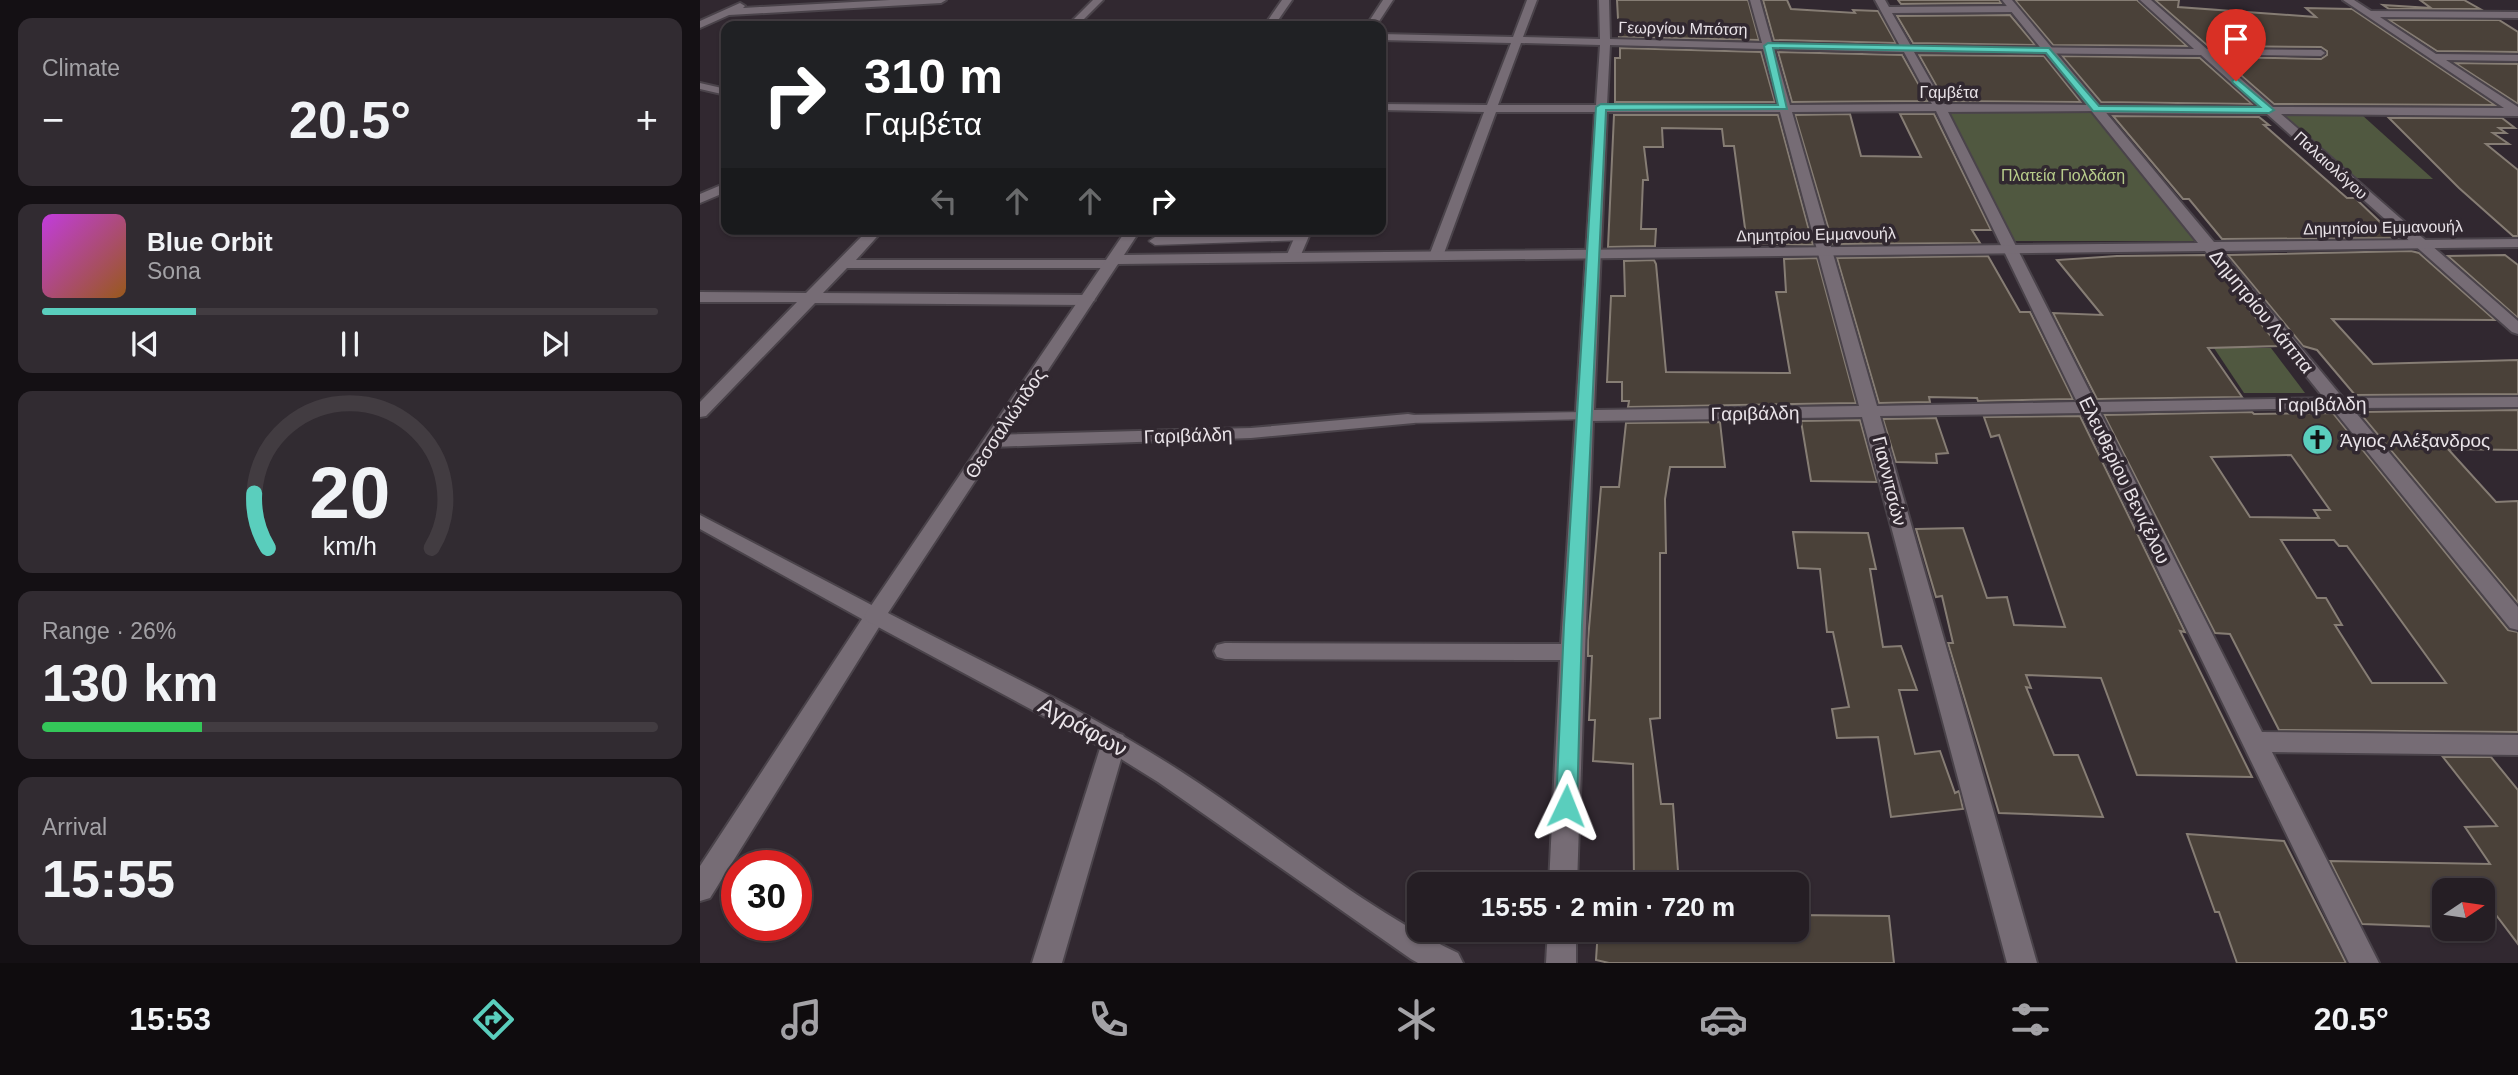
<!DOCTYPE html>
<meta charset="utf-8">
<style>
body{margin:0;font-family:Helvetica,sans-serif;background:#312b31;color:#f1f3f6;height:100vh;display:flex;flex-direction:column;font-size:26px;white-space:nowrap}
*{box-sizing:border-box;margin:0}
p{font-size:23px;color:#a3a2a6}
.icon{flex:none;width:38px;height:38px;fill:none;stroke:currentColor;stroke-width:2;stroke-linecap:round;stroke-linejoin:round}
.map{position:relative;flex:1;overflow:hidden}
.details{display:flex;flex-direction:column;gap:18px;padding:18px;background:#141014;width:700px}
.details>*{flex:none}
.hud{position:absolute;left:21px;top:21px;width:665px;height:214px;border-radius:14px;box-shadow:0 2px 5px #0004,0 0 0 2px #423c41;background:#202124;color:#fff;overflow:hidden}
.needle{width:46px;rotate:77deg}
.tools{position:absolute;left:1732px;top:878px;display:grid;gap:14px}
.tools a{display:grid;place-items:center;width:63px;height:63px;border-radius:14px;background:#251e24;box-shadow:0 2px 5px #0004,0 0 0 2px #423c41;font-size:35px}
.speed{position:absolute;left:21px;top:850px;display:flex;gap:14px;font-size:35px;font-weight:700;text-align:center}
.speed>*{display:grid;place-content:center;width:91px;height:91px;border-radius:50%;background:#251e24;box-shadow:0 2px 5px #0004,0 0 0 2px #423c41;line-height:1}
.speed .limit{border:10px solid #d22;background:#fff;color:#111}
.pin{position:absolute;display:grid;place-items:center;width:60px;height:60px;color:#fff;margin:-72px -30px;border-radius:50% 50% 50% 0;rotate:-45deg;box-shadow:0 0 7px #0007}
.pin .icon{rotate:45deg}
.me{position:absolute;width:77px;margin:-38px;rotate:2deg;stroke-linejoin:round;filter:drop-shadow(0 0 5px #0008)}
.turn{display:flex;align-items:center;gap:24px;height:147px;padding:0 28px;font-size:32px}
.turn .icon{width:91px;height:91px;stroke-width:2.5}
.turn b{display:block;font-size:49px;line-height:60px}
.lanes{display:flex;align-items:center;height:66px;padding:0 28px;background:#0003;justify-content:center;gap:35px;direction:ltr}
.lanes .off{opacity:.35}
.big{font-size:52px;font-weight:800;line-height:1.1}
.details .card{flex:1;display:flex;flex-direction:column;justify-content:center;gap:10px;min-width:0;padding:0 24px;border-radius:14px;background:#312b31}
.details .dial{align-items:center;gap:0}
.dial svg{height:182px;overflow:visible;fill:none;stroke:#423c41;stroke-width:7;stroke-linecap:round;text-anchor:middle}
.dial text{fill:#f1f3f6;stroke:none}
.song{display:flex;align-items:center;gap:21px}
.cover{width:84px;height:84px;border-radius:10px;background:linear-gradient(135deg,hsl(290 70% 55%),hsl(30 70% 35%))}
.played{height:7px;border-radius:4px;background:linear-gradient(90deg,#5acebd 25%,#423c41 25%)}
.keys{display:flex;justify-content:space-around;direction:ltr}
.heat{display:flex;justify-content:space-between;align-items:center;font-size:38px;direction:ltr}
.charge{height:10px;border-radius:5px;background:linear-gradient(90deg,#34c759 26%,#423c41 0)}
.trip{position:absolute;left:707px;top:872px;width:402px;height:70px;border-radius:14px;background:#251e24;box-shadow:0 2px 5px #0004,0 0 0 2px #423c41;font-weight:800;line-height:70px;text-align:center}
.tabs{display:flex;height:112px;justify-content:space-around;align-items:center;background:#0f0c0e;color:#a3a2a6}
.tabs .icon{width:49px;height:49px}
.tabs .current{color:#5acebd}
.tabs b{font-size:32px;color:#f1f3f6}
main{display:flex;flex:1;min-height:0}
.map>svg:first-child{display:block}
</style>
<main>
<section class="details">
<div class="card"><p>Climate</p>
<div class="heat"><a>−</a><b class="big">20.5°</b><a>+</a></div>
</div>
<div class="card">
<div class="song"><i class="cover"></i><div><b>Blue Orbit</b><p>Sona</p></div></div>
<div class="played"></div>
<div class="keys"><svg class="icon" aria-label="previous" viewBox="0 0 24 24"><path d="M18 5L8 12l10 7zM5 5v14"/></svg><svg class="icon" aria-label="pause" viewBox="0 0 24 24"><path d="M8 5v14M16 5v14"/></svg><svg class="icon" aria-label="next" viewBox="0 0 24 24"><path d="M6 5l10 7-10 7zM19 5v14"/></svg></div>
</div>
<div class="card dial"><svg viewBox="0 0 100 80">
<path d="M14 69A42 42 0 1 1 86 69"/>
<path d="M14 69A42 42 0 0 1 8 45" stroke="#5acebd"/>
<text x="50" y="56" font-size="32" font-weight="700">20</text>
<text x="50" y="72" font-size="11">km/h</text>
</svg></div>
<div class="card"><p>Range · 26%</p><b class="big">130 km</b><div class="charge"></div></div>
<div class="card"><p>Arrival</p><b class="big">15:55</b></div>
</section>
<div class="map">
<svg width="1818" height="963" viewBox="0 0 1818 963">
<rect width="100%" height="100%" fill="#312830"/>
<g fill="#505840">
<polygon points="1245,109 1395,110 1499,241 1313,241"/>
<polygon points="1576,114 1662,115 1733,179 1649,178"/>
<polygon points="1514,348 1571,348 1605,393 1544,393"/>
</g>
<g fill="#4a4139" stroke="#867d74" stroke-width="2" fill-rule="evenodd">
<polygon points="917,0 1048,0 1059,40 919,37"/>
<polygon points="1063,0 1087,0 1091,9 1155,13 1153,10 1178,11 1196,43 1074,40"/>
<polygon points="1198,0 1299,0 1301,3 1201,4"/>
<polygon points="1315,0 1437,0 1487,46 1353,45"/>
<polygon points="1455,0 1479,0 1478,7 1616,17 1606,8 1652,9 1795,105 1574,104 1520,57 1621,59 1627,55 1627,51 1621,47 1508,46"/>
<polygon points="1720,0 1764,0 1780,9 1689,9 1683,5 1731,8"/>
<polygon points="1310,15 1335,45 1213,43 1197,16"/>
<polygon points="1689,20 1799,20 1818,32 1818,52 1737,51"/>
<polygon points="920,48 1061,52 1075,102 915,102 915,58 920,58"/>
<polygon points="1078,52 1202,55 1228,101 1092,102"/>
<polygon points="1219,55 1344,56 1381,102 1245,101"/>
<polygon points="1362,56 1500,58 1552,104 1401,102"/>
<polygon points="1755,63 1818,64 1818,104"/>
<polygon points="1150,114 1161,156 1221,157 1200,114 1234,114 1291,230 1272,230 1280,243 1133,244 1095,115"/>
<polygon points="914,115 1078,115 1113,245 1047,243 1034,146 1024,146 1022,129 962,128 963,147 944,147 948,180 943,180 941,229 956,229 955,246 908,247"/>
<polygon points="1413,116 1559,117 1569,125 1564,125 1647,198 1655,198 1697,238 1522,239 1489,199 1483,199"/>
<polygon points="1689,118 1802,118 1815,128 1799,128 1806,133 1793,133 1809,144 1786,144 1818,170 1818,236 1813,236 1759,188"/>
<polygon points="1711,251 1719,253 1795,320 1632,319 1673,364 1818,360 1818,394 1655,395 1617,350 1603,346 1528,255"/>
<polygon points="1505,255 1579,346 1508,348 1542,397 1397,399 1353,313 1402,315 1357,260 1417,256"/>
<polygon points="1805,255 1818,265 1818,318 1748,256"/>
<polygon points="1288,256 1320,312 1330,312 1373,399 1278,401 1277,398 1229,397 1230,402 1179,403 1137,258"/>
<polygon points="1117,258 1156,403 928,407 929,401 922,401 922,382 907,382 911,296 925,296 924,261 954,260 956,264 966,372 1090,373 1076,292 1086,292 1084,259"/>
<polygon points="1818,410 1818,450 1748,449 1796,502 1818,501 1818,603 1659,412"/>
<path d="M1552,412L1554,414L1633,413L1808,630L1818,632V732L1579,730L1530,634L1515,633L1404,415ZM1591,455L1630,510H1614L1619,518L1550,517L1511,457ZM1581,540H1634L1639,546H1647L1746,683H1672L1635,625H1642L1626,598H1617Z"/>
<polygon points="1380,416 1485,632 1480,631 1552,777 1437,775 1401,678 1326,675 1331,688 1326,687 1354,755 1378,755 1403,817 1299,813 1248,643 1253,643 1242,596 1236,597 1216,529 1263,528 1287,598 1307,597 1314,625 1365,627 1299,435 1291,437 1284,417"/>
<polygon points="1236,418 1248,453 1236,454 1237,463 1196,462 1183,419"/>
<polygon points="1160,420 1177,482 1111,481 1101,421"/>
<polygon points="1020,422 1025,467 970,467 965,499 966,553 960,553 960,718 950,719 961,804 973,804 979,884 934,884 933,764 893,761 895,720 889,720 892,656 888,656 888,640 901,487 919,487 926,423"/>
<polygon points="1093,532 1168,533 1176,569 1170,569 1183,647 1201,646 1217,690 1199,690 1215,754 1240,751 1255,793 1259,791 1263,809 1191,817 1178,737 1137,738 1132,709 1149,707 1133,632 1127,632 1120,569 1098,568"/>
<polygon points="1743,757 1791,757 1818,790 1818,944 1793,911 1783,913 1783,891 1745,891 1745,927 1662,924 1630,861 1790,864 1765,827 1797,826"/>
<polygon points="1487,834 1584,841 1646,963 1537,963 1519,912 1515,912"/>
<polygon points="1097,915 1189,916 1194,963 909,963 896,960 898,929 1097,929"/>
</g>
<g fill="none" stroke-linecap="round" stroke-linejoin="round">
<defs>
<g id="service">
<polygon points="1504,49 1621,50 1625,53 1621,56 1501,54 1501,50"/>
<polygon points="601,234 607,238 605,240 455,245 449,241 455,237"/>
<polygon points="884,412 889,413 891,416 889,419 708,423 701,419 708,415"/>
</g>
<polygon id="pedestrian" points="1396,105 1402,109 1400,111 1240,112 1234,108 1240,104"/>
<g id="minor">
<polygon points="190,0 246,0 241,3 29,15 0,28 0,21 40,3 45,6 43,8"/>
<polygon points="393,0 403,0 377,26 367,26"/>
<polygon points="683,0 693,0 676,26 666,26"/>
<path d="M827,0H837L823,37L900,39L899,0H909L910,39L1062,43L1050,0H1060L1072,43L1200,46L1175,0H1185L1189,7L1314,6L1319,9L1314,12L1192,13L1211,46L1494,49L1440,0H1451L1573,107L1804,108L1643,0H1654L1671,11L1818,12V18L1680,17L1736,54L1818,55V61L1746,60L1818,107V116L1581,114L1818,321V334L1812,332L1567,114L1396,113L1390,109L1396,105L1559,107L1501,55L1214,52L1246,108L1395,402L1637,398L1646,403L1637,408L1400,412L1562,732L1818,735V755L1572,752L1679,963H1649L1382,413L1180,416L1337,963H1307L1162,417L893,421L877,884H849L860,660L525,659L517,657L514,651L517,645L525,643L861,644L895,112H796L743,256L736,260L729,256L784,112L681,110V104L787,105L811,43L681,40V34L813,37ZM821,43L900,45L896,105H798ZM910,45L1063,49L1078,105H907ZM1074,49L1204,52L1232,104L1090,105ZM1236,111L1377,402L1177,406L1092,112ZM907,112H1080L1159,406L894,410Z"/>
<polygon points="0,83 26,89 26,95 0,89"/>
<polygon points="26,183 26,192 0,203 0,194"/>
<polygon points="169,229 184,229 156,260 411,260 418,264 411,268 147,268 123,293 387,295 395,300 387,305 115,303 6,416 0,417 0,402 97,302 0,302 0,292 106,293"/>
<polygon points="598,229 612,229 600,257 593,261 586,257"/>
<polygon points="708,414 714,415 717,419 714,423 551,438 292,447 283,441 292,435 551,428"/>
<polygon points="0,515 183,611 186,616 10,898 0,901 0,866 162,619 0,529"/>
<polygon points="414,732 423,735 426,742 362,963 332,963 402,742 405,735"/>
<polygon points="848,929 876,929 876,963 846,963"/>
</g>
<g id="tertiary">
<polygon points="582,0 592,0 574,26 564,26"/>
<path d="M1302,0H1312L1514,242L1818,239V247L1521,251L1643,398L1818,397V407L1652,408L1818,607V630L1810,628L1505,251L418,264L188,613C284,663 383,709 474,767C569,827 656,905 758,953L763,963H718L711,959L458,782L405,749L167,621L164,616L427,229H441L424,255L1498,243Z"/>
</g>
</defs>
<use href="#service" stroke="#4a434a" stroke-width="3"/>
<use href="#pedestrian" stroke="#4a434a" stroke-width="4"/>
<use href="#minor" stroke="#4a434a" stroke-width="4"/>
<use href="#tertiary" stroke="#4a434a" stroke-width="4"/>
<use href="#service" fill="#766c75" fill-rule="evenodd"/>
<use href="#pedestrian" fill="#766c75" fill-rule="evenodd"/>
<use href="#minor" fill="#766c75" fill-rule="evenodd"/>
<use href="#tertiary" fill="#766c75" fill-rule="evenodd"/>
</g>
<polygon fill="#5acebd" stroke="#3a867b" stroke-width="2" points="1068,43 1349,48 1399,106 1560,107 1533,83 1532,81 1536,78 1574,110 1569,113 1393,111 1346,53 1073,48 1087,109 906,110 882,625 877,806 874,813 866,815 859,813 856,806 864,625 896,107 901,104 1078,105 1064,46"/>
<defs>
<symbol id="church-disc" viewBox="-11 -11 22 22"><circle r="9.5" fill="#5acebd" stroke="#312830"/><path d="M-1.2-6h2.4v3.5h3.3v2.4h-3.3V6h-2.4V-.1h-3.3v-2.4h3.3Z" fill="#111"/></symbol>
</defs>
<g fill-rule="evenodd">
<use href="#church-disc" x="1600" y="422" width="35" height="35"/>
</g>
<g text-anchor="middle" stroke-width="7" stroke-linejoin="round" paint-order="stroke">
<g font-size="16" fill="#e9e3e8" stroke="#312830">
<text transform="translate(983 28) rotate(1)" y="6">Γεωργίου Μπότση</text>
<text x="1249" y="98">Γαμβέτα</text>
<text transform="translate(1631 165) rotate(42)" y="6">Παλαιολόγου</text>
<text transform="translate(1683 227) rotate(-1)" y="6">Δημητρίου Εμμανουήλ</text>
<text transform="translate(1116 234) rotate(-1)" y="6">Δημητρίου Εμμανουήλ</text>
</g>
<g font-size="16" fill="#b8cd8b" stroke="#312830">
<text x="1363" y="181">Πλατεία Γιολδάση</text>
</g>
<g font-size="19" fill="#e9e3e8" stroke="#312830">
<text transform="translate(1562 311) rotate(51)" y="7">Δημητρίου Λάππα</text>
<text transform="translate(1622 404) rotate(-1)" y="7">Γαριβάλδη</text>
<text transform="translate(1055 413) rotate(-1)" y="7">Γαριβάλδη</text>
<text transform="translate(305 423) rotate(-56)" y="7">Θεσσαλιώτιδος</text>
<text transform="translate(488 435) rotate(-2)" y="7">Γαριβάλδη</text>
<text transform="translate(1425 480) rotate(64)" y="7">Ελευθερίου Βενιζέλου</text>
<text transform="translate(1190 481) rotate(76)" y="7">Γιαννιτσών</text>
</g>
<g font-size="19" fill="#e9e3e8" stroke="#312830" text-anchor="start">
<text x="1640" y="447">Άγιος Αλέξανδρος</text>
</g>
<g font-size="23" fill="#e9e3e8" stroke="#312830">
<text transform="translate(383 727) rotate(29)" y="8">Αγράφων</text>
</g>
</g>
</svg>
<div class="tools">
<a><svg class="needle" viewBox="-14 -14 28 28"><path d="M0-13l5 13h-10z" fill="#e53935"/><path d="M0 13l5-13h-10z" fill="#a3a2a6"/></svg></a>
</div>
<div class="speed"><div class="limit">30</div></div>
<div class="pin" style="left:1536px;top:81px;background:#d93025"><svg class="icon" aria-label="arrive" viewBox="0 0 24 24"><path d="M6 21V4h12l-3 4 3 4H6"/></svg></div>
<svg class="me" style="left:866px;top:806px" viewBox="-20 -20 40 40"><path d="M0-17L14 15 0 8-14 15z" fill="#5acebd" stroke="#fff" stroke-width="4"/></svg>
<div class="trip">15:55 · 2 min · 720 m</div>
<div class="hud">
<div class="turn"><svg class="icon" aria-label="right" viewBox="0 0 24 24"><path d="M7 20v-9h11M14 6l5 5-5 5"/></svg><div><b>310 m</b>Γαμβέτα</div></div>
<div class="lanes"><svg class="icon off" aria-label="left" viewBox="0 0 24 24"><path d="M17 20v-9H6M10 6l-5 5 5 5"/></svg><svg class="icon off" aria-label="ahead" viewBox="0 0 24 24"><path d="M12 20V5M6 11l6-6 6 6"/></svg><svg class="icon off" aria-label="ahead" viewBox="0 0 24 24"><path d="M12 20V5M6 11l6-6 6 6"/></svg><svg class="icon" aria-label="right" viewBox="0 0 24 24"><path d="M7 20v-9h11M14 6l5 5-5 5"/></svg></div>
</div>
</div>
</main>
<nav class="tabs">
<b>15:53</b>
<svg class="icon current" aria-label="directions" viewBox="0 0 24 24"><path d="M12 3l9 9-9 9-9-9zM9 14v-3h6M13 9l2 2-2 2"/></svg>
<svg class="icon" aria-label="music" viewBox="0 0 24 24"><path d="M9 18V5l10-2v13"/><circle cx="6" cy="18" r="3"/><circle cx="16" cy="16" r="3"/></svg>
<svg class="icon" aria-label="phone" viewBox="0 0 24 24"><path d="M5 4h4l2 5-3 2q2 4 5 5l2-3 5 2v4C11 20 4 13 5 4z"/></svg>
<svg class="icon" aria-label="climate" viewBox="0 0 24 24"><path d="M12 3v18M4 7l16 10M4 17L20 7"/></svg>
<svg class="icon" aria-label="car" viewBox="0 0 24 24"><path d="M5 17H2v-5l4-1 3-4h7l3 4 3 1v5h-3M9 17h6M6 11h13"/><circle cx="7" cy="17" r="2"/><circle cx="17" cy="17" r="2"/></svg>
<svg class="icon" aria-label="filters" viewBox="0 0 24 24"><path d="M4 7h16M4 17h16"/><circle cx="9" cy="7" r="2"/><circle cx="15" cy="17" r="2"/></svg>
<b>20.5°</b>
</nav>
